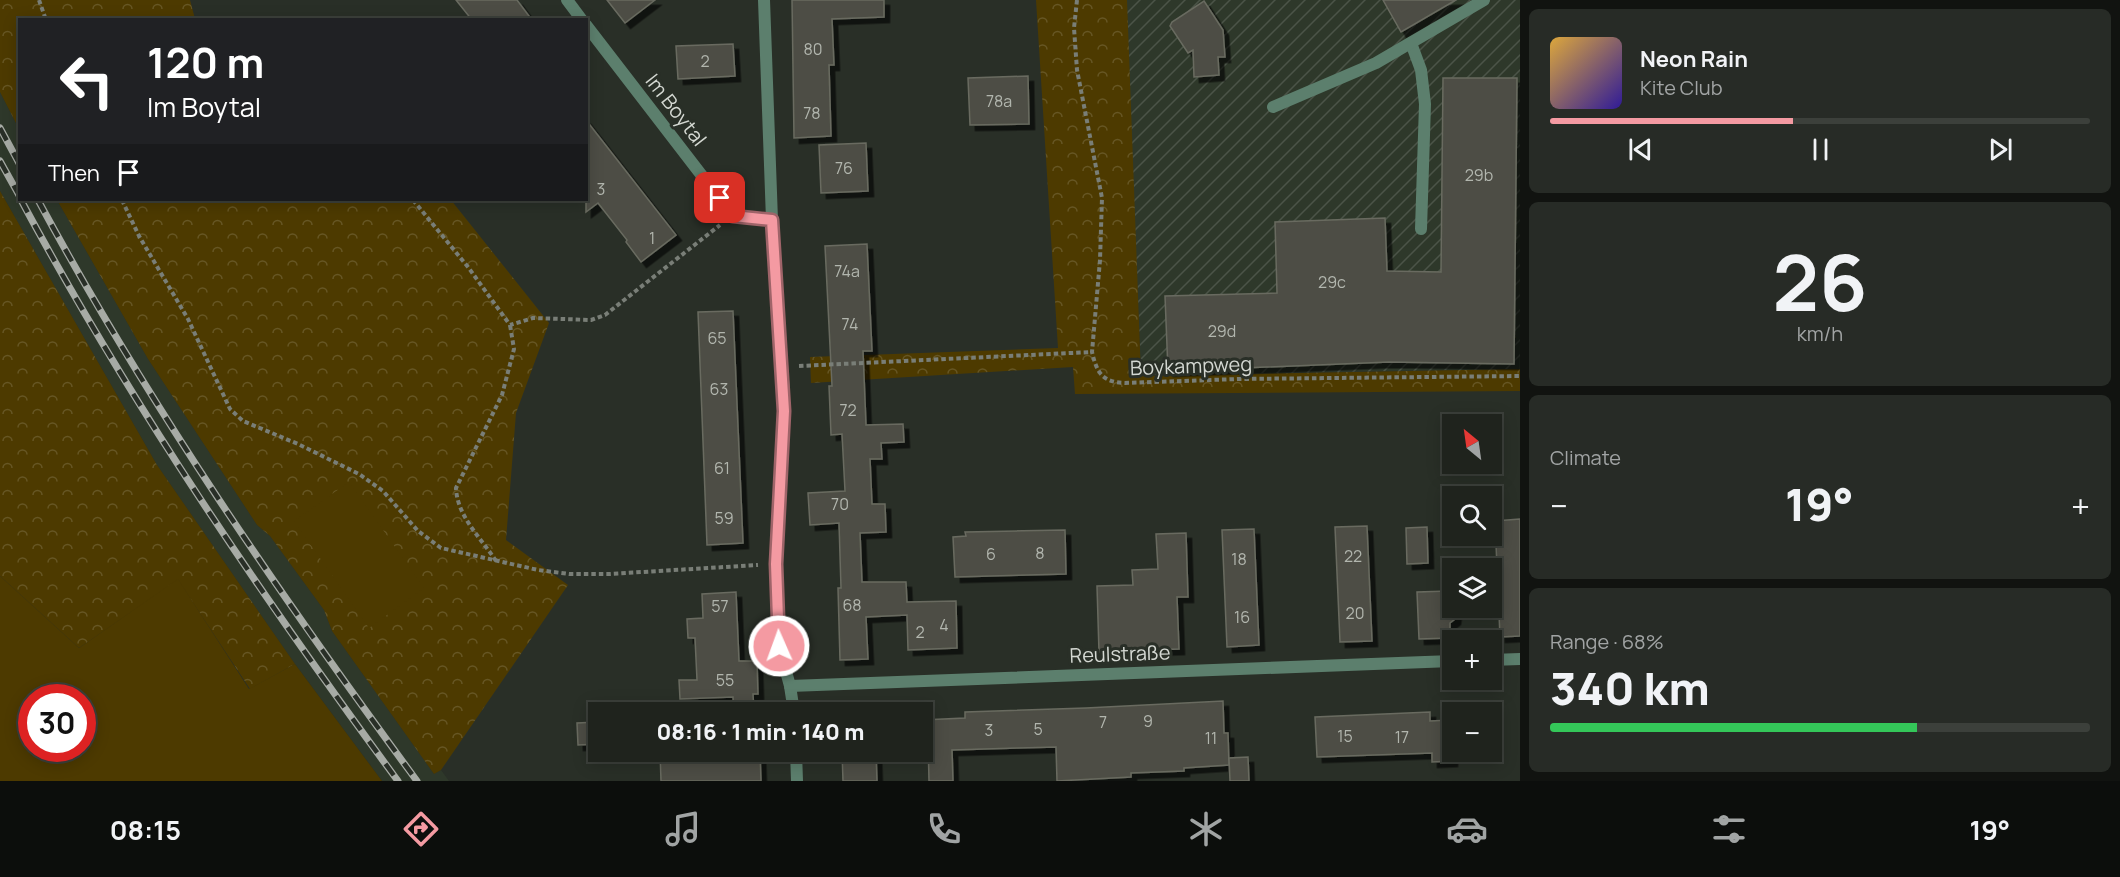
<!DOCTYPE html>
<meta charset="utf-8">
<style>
body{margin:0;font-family:Manrope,sans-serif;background:#272b26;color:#f1f3f6;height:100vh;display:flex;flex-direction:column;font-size:22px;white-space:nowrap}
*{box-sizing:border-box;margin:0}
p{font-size:20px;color:#a1a4a4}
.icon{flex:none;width:33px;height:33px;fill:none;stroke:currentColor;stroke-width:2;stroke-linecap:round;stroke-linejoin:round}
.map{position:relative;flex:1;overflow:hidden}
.panel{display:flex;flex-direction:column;gap:9px;padding:9px;background:#111310;width:600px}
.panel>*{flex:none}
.guide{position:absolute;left:18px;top:18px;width:570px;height:183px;border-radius:0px;box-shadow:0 3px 15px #0003,0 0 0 2px #3c403b;background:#202124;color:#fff;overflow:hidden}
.needle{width:39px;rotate:331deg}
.tools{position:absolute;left:1442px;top:414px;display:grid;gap:12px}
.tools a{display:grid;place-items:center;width:60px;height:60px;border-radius:0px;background:#1f231d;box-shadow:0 3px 15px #0003,0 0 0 2px #3c403b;font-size:30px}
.speed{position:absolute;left:18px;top:684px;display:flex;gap:12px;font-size:30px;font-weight:700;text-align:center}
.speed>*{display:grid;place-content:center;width:78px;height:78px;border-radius:50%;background:#1f231d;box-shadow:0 3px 15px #0003,0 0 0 2px #3c403b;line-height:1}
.speed .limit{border:9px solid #d22;background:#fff;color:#111}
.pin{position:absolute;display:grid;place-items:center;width:51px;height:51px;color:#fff;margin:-26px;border-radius:12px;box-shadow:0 3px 9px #0006}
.me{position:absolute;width:66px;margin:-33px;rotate:358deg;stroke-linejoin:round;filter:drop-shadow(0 0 4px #0008)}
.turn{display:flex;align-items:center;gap:21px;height:126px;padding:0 30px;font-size:27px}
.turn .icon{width:78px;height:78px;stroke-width:2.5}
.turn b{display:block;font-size:42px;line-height:51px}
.then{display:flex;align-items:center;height:57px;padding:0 30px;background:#0003;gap:12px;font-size:22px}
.big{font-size:45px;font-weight:800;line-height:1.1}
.panel .widget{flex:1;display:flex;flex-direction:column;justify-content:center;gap:9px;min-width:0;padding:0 21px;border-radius:9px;background:#272b26}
.panel .dial{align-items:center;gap:0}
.dial b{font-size:78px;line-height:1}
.song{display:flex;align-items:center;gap:18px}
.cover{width:72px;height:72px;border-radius:9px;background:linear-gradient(135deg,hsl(40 70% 55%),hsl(250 70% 35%))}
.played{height:6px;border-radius:3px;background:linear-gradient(90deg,#f49aa2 45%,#3c403b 45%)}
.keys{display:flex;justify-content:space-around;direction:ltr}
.heat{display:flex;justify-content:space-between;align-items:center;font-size:33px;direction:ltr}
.charge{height:9px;border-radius:4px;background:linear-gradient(90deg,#34c759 68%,#3c403b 0)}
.trip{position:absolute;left:588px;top:702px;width:345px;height:60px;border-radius:0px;background:#1f231d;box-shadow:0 3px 15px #0003,0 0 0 2px #3c403b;font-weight:800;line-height:60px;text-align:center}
.menu{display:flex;height:96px;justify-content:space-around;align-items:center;background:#0c0e0c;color:#a1a4a4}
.menu .icon{width:42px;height:42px}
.menu .selected{color:#f49aa2}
.menu b{font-size:27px;color:#f1f3f6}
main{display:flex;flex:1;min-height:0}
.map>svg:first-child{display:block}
</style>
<main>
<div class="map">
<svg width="1520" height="781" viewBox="0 0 1520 781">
<defs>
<pattern id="industrial-furrows" width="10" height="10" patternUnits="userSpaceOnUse" patternTransform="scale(1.5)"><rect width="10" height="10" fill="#2e382a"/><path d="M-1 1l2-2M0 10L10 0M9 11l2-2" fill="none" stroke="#4b5448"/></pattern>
<pattern id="forest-crowns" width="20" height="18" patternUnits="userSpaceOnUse" patternTransform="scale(1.5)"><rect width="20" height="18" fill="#4d3a00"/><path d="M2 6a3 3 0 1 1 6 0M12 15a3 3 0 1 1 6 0" fill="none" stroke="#665624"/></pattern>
<filter id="shadow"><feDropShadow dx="5.5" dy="5.5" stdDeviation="0" flood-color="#0009"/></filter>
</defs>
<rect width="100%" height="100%" fill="#292f27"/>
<polygon fill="#2e382a" points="0,92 19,129 20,200 57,200 148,359 257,525 270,536 324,610 332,631 434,774 441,770 449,781 382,781 295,664 157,465 0,191"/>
<polygon fill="url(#industrial-furrows)" points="1125,0 1520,0 1520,369 1141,375"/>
<g fill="url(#forest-crowns)">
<polygon points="0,0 190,0 195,19 20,20 19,129 0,92"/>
<polygon points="1036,0 1127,0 1141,376 1520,369 1520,391 1075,394 1073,367 811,383 810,357 1058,348"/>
<polygon points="0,191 157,465 295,664 250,689 178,580 79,648 0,576"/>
<polygon points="57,200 451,200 549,323 516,413 506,540 568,585 441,770 434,774 332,631 324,610 270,536 257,525 148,359"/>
</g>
<g fill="#4d3a00" fill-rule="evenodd">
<polygon points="349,482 424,588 369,628 294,521"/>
<path d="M0,576L79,648L178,579L249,689L295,664L382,781H0ZM32,698H82V748H32Z"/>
</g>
<g fill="#4d4e44" stroke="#696b60" stroke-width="1.5" filter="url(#shadow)">
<polygon points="456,0 517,0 532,20 472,20"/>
<polygon points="607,0 655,0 625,23"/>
<polygon points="792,0 884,0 884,17 832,19 834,65 829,65 831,136 794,138"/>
<polygon points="1383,0 1456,0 1401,32"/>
<polygon points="1204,1 1223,30 1225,57 1218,57 1219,75 1194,77 1193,50 1188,53 1170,26 1172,22"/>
<polygon points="733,44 735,76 678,79 676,46"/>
<polygon points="1028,76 1029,124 970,125 968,78"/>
<polygon points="1443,78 1517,78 1514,364 1389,362 1168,371 1165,296 1277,293 1275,222 1385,218 1387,271 1441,272"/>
<polygon points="586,120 676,235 641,262 626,242 627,240 598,203 586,212"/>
<polygon points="866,143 868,191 821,193 819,145"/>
<polygon points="867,244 872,351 863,351 866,425 903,424 904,442 881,443 882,459 870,459 872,504 885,504 886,532 860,533 862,582 906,582 907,602 956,601 957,648 908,650 907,615 866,617 868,659 840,660 838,588 841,588 839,523 810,525 808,493 845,491 842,434 831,435 829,386 832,386 825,246"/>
<polygon points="733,311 743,543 707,545 698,312"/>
<polygon points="1520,519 1520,636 1500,637 1495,521"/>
<polygon points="1367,526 1372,641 1340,642 1335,527"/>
<polygon points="1427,527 1428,563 1407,564 1406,528"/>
<polygon points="1254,529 1259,645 1227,647 1222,530"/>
<polygon points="1065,530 1066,574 955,577 953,537 966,536 965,532"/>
<polygon points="1186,533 1188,597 1177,597 1179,649 1099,652 1097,586 1133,585 1132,570 1158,569 1156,534"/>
<polygon points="1449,591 1449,602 1456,612 1455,619 1450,623 1450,638 1419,639 1417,592"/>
<polygon points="736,592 739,661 757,661 758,694 753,694 754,712 734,712 733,697 680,699 679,680 697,680 695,638 688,638 687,619 703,618 702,594"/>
<polygon points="1223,701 1224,733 1228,733 1229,765 1184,768 1184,771 1131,773 1131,777 1057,781 1056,747 952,750 953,781 929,781 928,739 922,740 922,720 965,718 965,712 1086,708"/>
<polygon points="1430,712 1430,721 1452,720 1452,761 1432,762 1432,753 1317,757 1315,717"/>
<polygon points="598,722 598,744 578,745 577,723"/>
<polygon points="660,752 681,752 681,759 719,760 719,752 760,752 761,781 661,781"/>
<polygon points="842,752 876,752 877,781 843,781"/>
<polygon points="1248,757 1249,781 1230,781 1229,758"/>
</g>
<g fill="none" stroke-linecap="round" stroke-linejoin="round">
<g stroke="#797e77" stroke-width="4" stroke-dasharray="4.5 3" stroke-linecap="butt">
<polyline points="39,0 46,20"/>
<path d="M1077,0L1074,28L1077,70L1102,198L1100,260L1092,352C1097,373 1102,382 1125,383L1239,379L1520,376"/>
<polyline points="122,200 139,236 188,319 230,409 243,421 298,444 359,474 383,491 418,531 441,548 538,570 569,574 609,574 758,565"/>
<polyline points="413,200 468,267 510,325 533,318 591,320 605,315 720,225"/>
<polyline points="799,366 1092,352"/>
<path d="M496,561C481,538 457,516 456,488L502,395L514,349L510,325"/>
</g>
<g stroke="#5c7f6d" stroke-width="12">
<polyline points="1411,43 1421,70 1425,104 1421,229"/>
<polyline points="1273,107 1376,63 1484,0"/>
</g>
<g stroke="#5c7f6d" stroke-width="12">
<polyline points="567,0 582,20"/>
<polyline points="764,0 772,220 784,394 776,564 779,646 790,686 794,712"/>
<polyline points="586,25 733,216 772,220"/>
<polyline points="1491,660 1520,659"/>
<polyline points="790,686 1452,661"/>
<polyline points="796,752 797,781"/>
</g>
<defs>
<g id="rail">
<polyline points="0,128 20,165"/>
<polyline points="0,161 20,197"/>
<path d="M21,200C130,403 261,595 398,781"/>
<path d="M38,200C148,404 280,595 417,781"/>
</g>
</defs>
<use href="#rail" stroke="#a7aba5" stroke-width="7"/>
<use href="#rail" stroke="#292f27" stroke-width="4.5" stroke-dasharray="14" stroke-linecap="butt"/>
</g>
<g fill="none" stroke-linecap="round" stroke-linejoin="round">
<defs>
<polyline id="route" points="720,198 733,216 772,220 784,411 776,564 779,646"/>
</defs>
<use href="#route" stroke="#9f6469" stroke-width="15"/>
<use href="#route" stroke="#f49aa2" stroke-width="10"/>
</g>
<g text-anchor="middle" stroke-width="6" stroke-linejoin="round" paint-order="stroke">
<g font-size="16" fill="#b2b6ae">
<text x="813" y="55">80</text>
<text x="705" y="67">2</text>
<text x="999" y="107">78a</text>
<text x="812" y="119">78</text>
<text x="844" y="174">76</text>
<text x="1479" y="181">29b</text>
<text x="601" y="195">3</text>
<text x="652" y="244">1</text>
<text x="847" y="277">74a</text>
<text x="1332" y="288">29c</text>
<text x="850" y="330">74</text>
<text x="1222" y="337">29d</text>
<text x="717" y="344">65</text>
<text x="719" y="395">63</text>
<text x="848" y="416">72</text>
<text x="722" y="474">61</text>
<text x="840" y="510">70</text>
<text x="724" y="524">59</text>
<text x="1040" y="559">8</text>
<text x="991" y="560">6</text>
<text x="1353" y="562">22</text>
<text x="1239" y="565">18</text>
<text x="852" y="611">68</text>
<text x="720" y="612">57</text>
<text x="1355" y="619">20</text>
<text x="1242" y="623">16</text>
<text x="944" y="631">4</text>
<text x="920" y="638">2</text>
<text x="725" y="686">55</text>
<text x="1148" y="727">9</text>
<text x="1103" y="728">7</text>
<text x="1038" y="735">5</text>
<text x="989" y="736">3</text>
<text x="1345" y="742">15</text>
<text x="1402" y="743">17</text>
<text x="1211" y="744">11</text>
</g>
<g font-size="20" fill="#d4d8d2" stroke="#292f27">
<text transform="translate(676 110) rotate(52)" y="7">Im Boytal</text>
<text transform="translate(1191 366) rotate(-2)" y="7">Boykampweg</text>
<text transform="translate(1120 654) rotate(-2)" y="7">Reulstraße</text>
</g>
</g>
</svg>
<div class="tools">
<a><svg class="needle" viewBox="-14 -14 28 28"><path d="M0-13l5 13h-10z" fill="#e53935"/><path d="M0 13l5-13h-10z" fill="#a1a4a4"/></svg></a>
<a><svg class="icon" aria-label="search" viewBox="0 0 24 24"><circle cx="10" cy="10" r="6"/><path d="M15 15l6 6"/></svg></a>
<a><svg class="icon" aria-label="layers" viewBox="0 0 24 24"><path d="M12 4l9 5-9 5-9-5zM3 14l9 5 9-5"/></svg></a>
<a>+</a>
<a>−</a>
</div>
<div class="speed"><div class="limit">30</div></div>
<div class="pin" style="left:720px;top:198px;background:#d93025"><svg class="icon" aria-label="arrive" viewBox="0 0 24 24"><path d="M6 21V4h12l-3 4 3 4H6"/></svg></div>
<svg class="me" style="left:779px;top:646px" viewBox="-20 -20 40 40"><circle r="17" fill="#f49aa2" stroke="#fff" stroke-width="3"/><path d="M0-11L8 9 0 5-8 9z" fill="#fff"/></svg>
<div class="trip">08:16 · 1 min · 140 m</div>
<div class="guide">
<div class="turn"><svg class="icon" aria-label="left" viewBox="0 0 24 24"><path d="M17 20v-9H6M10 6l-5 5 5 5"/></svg><div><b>120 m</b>Im Boytal</div></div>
<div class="then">Then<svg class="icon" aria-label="arrive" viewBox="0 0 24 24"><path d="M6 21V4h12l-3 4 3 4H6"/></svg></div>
</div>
</div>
<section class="panel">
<div class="widget">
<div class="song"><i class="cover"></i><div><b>Neon Rain</b><p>Kite Club</p></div></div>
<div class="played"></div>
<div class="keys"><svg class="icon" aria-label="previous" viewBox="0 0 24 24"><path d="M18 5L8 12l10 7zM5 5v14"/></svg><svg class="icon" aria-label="pause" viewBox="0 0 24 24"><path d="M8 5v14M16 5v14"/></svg><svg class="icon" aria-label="next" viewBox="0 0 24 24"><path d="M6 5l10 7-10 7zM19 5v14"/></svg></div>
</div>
<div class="widget dial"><b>26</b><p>km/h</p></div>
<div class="widget"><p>Climate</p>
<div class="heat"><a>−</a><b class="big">19°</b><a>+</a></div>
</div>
<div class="widget"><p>Range · 68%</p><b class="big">340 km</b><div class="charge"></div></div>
</section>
</main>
<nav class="menu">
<b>08:15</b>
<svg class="icon selected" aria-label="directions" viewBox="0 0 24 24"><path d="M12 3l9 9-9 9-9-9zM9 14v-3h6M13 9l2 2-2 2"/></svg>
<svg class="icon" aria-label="music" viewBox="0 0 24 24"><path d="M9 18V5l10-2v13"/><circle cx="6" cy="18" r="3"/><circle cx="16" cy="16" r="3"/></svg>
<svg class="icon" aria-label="phone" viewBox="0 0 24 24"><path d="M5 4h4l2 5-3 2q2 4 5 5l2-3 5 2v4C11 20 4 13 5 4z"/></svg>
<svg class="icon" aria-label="climate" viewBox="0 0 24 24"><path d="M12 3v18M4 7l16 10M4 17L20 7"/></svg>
<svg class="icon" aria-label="car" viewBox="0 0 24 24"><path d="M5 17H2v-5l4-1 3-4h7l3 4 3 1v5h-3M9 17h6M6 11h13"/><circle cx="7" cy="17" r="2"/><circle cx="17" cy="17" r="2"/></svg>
<svg class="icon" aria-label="filters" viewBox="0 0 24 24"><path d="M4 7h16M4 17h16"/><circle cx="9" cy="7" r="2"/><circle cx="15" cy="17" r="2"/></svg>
<b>19°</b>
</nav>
